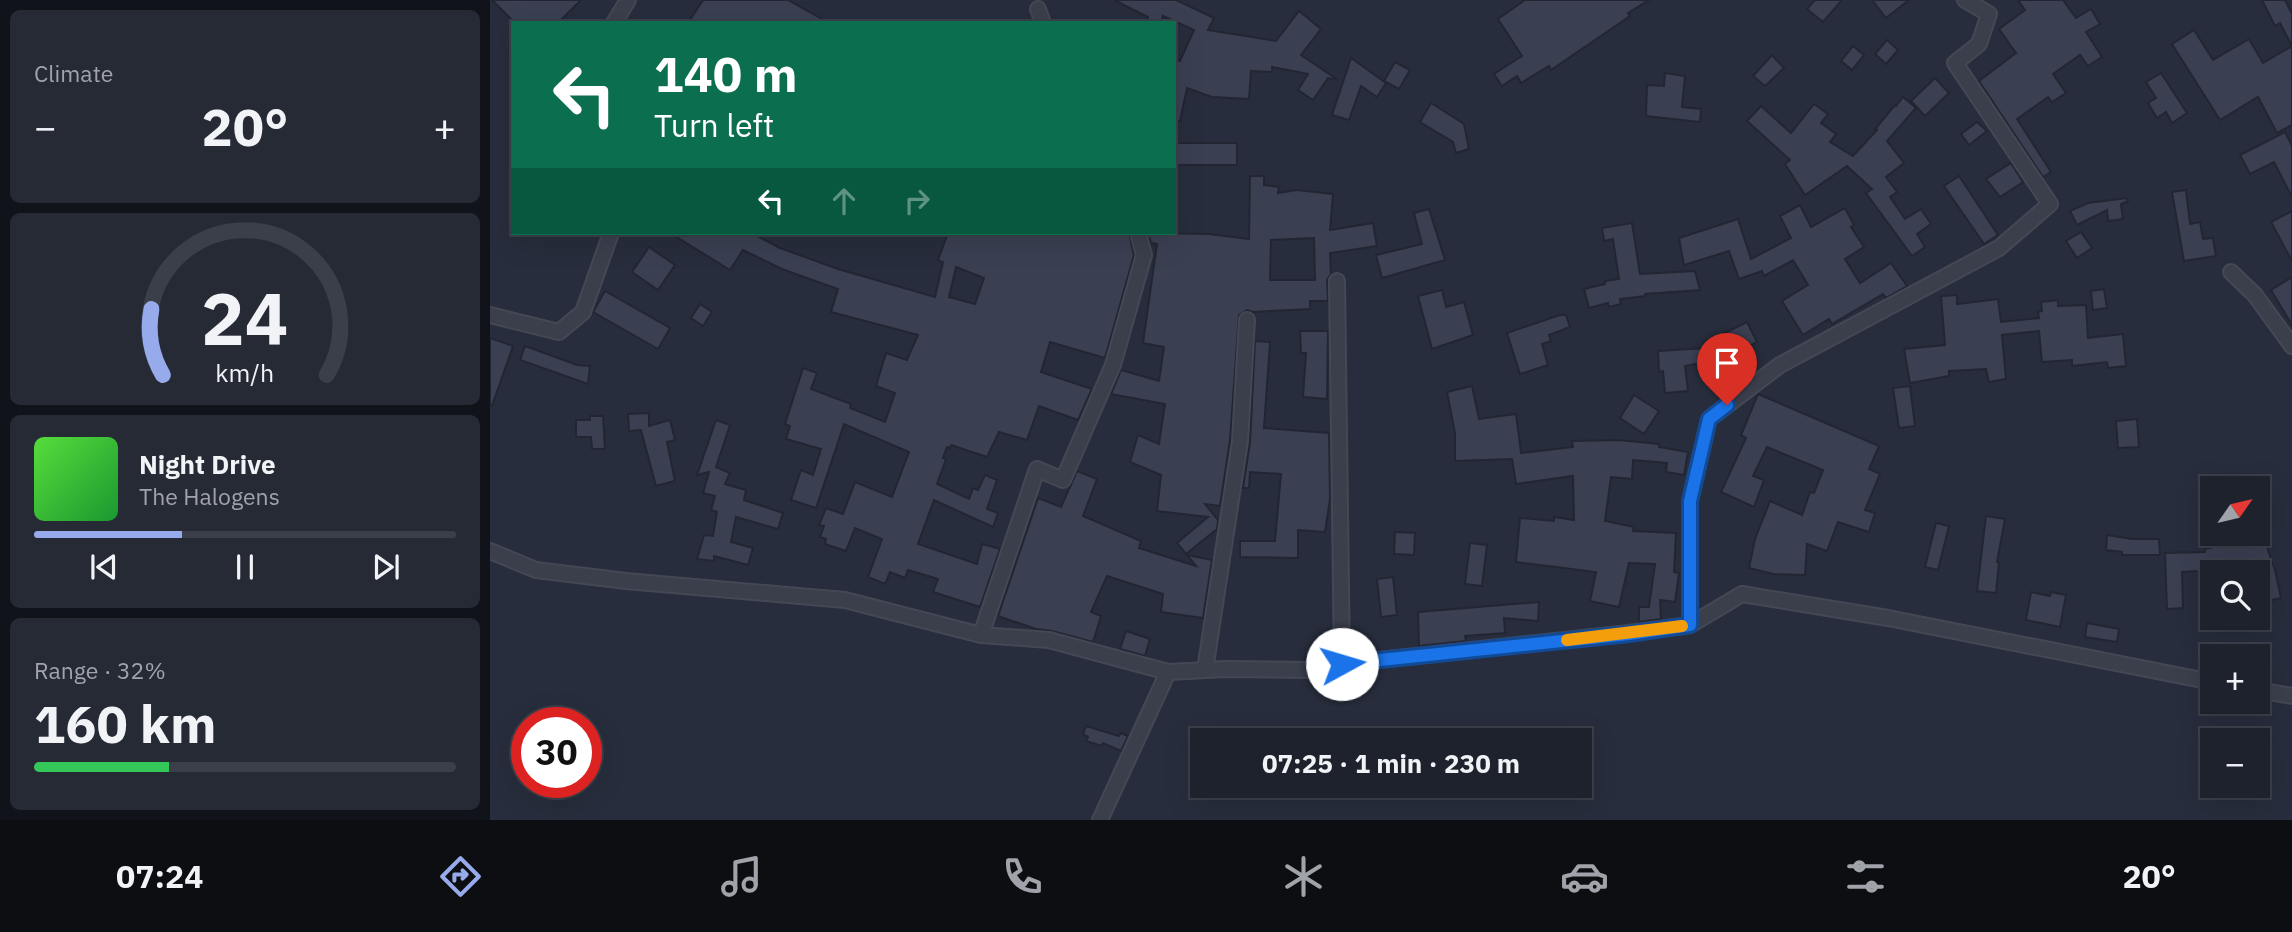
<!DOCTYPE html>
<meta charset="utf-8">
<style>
body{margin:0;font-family:"IBM Plex Sans",sans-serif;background:#252a35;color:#f1f3f6;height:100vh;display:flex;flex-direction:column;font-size:26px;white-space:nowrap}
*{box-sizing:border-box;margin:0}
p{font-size:23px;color:#a0a4aa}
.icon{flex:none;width:38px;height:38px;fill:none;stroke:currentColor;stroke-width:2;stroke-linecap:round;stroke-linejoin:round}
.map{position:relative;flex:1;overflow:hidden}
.details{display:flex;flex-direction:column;gap:10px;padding:10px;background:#101319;width:490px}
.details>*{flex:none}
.hud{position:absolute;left:21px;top:21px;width:665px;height:214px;border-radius:0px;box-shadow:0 7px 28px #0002,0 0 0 2px #3b3f49;background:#0b6e4f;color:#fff;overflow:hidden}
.needle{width:46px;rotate:56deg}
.buttons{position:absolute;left:1710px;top:476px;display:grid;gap:14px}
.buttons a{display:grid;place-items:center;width:70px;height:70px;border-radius:0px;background:#1d222d;box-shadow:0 7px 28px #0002,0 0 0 2px #3b3f49;font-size:35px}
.speed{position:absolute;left:21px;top:707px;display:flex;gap:14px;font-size:35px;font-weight:700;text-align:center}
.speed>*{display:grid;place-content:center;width:91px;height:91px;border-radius:50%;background:#1d222d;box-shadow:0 7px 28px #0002,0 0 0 2px #3b3f49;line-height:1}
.speed .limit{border:10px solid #d22;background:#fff;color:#111}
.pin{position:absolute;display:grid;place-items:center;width:60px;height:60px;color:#fff;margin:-72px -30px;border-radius:50% 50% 50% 0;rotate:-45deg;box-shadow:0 0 7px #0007}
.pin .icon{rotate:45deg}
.me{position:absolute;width:77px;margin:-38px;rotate:84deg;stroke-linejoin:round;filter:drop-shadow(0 0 5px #0008)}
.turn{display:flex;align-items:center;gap:24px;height:147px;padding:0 28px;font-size:32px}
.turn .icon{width:91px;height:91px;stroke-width:2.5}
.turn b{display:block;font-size:49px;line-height:60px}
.lanes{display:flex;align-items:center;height:66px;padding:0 28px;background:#0003;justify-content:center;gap:35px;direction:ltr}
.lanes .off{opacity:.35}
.big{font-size:52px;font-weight:700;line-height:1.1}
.details .widget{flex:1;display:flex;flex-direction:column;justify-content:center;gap:10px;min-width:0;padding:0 24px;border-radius:10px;background:#252a35}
.details .dial{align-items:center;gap:0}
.dial svg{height:182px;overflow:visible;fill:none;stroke:#3b3f49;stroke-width:7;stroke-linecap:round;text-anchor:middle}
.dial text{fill:#f1f3f6;stroke:none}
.song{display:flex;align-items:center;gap:21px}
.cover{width:84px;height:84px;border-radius:10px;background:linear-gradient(135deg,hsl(110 70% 55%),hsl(130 70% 35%))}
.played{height:7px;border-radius:4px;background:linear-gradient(90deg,#97aaec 35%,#3b3f49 35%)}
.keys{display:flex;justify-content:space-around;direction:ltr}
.heat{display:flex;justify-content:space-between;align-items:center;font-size:38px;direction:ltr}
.charge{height:10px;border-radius:5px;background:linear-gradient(90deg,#34c759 32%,#3b3f49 0)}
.trip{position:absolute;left:700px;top:728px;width:402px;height:70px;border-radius:0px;background:#1d222d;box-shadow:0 7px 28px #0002,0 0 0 2px #3b3f49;font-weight:700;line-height:70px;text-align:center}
.menu{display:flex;height:112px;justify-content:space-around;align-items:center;background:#0c0e12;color:#a0a4aa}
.menu .icon{width:49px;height:49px}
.menu .current{color:#97aaec}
.menu b{font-size:32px;color:#f1f3f6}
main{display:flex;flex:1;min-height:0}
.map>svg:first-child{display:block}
</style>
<main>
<section class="details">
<div class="widget"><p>Climate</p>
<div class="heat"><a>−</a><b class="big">20°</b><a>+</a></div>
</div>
<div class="widget dial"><svg viewBox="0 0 100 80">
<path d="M14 69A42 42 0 1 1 86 69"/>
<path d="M14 69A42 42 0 0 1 9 40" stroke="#97aaec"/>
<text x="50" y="56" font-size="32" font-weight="700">24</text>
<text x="50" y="72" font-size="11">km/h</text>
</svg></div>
<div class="widget">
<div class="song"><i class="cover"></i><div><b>Night Drive</b><p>The Halogens</p></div></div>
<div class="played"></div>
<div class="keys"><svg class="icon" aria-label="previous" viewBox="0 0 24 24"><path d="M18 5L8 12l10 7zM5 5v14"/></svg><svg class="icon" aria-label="pause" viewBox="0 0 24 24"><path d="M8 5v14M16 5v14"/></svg><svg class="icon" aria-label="next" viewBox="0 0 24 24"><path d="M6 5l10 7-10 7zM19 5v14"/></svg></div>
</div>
<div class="widget"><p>Range · 32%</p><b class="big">160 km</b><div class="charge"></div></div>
</section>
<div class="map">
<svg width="1802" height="820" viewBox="0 0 1802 820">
<rect width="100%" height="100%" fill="#272d3c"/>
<g fill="#3a4052" stroke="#222633" stroke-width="2" fill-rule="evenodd">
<polygon points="2,0 91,0 68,23 25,23"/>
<polygon points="213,0 298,0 339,23 198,23"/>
<polygon points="624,0 686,0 724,18 718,30 786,41 809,11 831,29 811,55 848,80 838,78 823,100 808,90 818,74 782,67 782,72 761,71 759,99 722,97 697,88 690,121 684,121 684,60 690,61 704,30 673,16 671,23 657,23 658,17"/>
<polygon points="1035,0 1159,0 1138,13 1140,16 1061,70 1059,66 1031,83 1027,76 1012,86 1004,74 1032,56 1008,19"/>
<polygon points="1325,0 1352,0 1333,22 1317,9"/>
<polygon points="1382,0 1419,0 1396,18"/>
<polygon points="1528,0 1573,0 1586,18 1601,9 1610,24 1596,32 1612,57 1598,66 1590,55 1563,74 1576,93 1562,102 1558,97 1527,119 1561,172 1553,177 1489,81 1526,53 1509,29 1535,10"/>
<polygon points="1772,0 1795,0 1802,14 1802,125 1787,133 1768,97 1730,120 1682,44 1704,30 1723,60 1759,39 1773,63 1802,46 1790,23 1785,26"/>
<polygon points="1397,40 1408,50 1396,64 1385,54"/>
<polygon points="1363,46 1374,55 1362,70 1351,61"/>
<polygon points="1282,55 1294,68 1275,86 1263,76"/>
<polygon points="861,58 896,83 887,97 871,86 859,120 842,115"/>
<polygon points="905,62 920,70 909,89 894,81"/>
<polygon points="1175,73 1195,76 1192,107 1211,109 1210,122 1156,116 1157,85 1174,86"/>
<polygon points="1671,73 1697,113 1682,123 1676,112 1667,118 1658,103 1666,98 1656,82"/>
<polygon points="1445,78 1459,93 1435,116 1421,101"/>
<polygon points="1413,97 1426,108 1397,141 1414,163 1396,177 1407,192 1400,197 1415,219 1431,209 1441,224 1427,234 1435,247 1422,256 1376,193 1382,189 1357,166 1315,195 1295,164 1300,160 1257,121 1271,106 1301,133 1324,104 1338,114 1331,123 1346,134 1340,142 1363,156 1387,130 1385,129 1405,105 1406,106"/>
<polygon points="941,103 974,124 979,149 966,153 963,142 930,122"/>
<polygon points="1487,122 1497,131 1479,145 1471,134"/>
<polygon points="1795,132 1802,146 1802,197 1784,162 1760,174 1750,155"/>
<rect x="684" y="143" width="63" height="22"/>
<polygon points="1521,163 1533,182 1510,197 1496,179"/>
<path d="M760,176H774V185L789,187L788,193L807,190L843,194L840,230L883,223L887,246L840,253L841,274L837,280L838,301H820V309L763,312L757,310L749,315L740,440L730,506L715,504L728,520L727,529L696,554L687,543L718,517L667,511L671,475L640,462L648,435L669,444L675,404L621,394L631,370L669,381L674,347L653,343L667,244L661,243L658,233L719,234L759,239ZM824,238L825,280H780L781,240Z"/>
<polygon points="1469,176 1508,235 1494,244 1454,186"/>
<polygon points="1696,190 1700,224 1710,222 1713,239 1723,238 1726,256 1694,261 1682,192"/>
<polygon points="1637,198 1638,201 1631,204 1633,219 1618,221 1617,210 1587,225 1580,211 1598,203"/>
<polygon points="1310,205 1321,227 1355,208 1364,225 1361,227 1374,247 1355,259 1370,283 1401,263 1417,286 1396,298 1393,294 1342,324 1339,319 1313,335 1292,301 1318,285 1303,260 1274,276 1272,271 1249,279 1239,251 1194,265 1189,238 1248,219 1261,259 1301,238 1290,216"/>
<polygon points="939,209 955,260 892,278 886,255 932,244 924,213"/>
<polygon points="1802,211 1802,261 1781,222"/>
<polygon points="1142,223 1150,274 1205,271 1210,290 1155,294 1155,296 1130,299 1131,304 1119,307 1118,303 1099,308 1094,289 1115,284 1115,281 1129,279 1123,239 1114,241 1112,228"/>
<polygon points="1591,232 1602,248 1587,258 1576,241"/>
<path d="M180,233H271L269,237L290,248L348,269L445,297L453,262L448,260L458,233H639L644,255L615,358L560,342L551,372L602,389L588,420L549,406L537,440L509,432L497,457L461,445L460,448L457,447L453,458L456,459L447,484L479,499L483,488L488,490L495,475L507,480L497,509L508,513L503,527L444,500L428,544L487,564L492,544L510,549L490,607L443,592L448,579L418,570L415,578L400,572L395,584L378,577L392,539L365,528L356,551L335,544L336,539L330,537L334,526L329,525L336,508L353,514L365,482L402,497L419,452L354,424L326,508L301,500L311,470L323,475L331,449L296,439L300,426L295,424L313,368L327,373L321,389L361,404L360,408L395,422L405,393L386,386L396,353L417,360L428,335L341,312L348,289L292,269L253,250L240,270ZM466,267L494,278L485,304L459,297Z"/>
<polygon points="159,247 185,265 168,290 142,272"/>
<polygon points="1802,277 1802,325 1781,290"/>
<polygon points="1614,289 1617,308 1603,310 1601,291"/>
<polygon points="952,290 956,307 974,302 983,335 942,349 928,296"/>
<polygon points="115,291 180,328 168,349 103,312"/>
<polygon points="1467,295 1467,304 1508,299 1511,322 1549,318 1548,312 1552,311 1551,302 1568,300 1568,306 1596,305 1598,338 1633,334 1636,366 1618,368 1617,362 1582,366 1582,360 1552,362 1549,331 1512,335 1516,379 1499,382 1496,369 1459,371 1459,376 1420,383 1414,349 1455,345 1451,296"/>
<polygon points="210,304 222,312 213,326 201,318"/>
<polygon points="1070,315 1076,315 1080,327 1059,335 1061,341 1052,344 1058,365 1030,374 1017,333"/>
<polygon points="1257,322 1267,342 1252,350 1253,355 1195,366 1198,391 1175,393 1173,371 1169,372 1168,351 1215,348 1214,343"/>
<polygon points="810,331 838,331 837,399 813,397 816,353 811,353"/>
<polygon points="0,338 23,346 2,406 0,405"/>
<polygon points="765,341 780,342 774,428 839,433 840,499 835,532 808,530 808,558 750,557 750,541 785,541 791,474 760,472 759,488 753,488 760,442"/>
<polygon points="35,346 87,365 100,366 98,384 30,360"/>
<polygon points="982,386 989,419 1026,414 1031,453 1083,447 1082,441 1128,440 1169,444 1169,447 1198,452 1194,475 1176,472 1177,463 1143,460 1142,479 1121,477 1115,521 1144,527 1143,531 1186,533 1184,572 1189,573 1185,602 1170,600 1171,619 1149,622 1149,607 1159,607 1165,564 1139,563 1129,607 1100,601 1106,572 1026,562 1030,518 1064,521 1064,517 1084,520 1083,476 1026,484 1022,459 965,461 965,433 957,392"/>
<polygon points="1420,386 1425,426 1409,428 1403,388"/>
<polygon points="1268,394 1389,446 1379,469 1390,474 1375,510 1385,513 1379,532 1348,522 1337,551 1317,544 1315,575 1283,574 1259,568 1265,539 1280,501 1312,515 1320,492 1324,493 1333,470 1277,447 1263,476 1274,480 1264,507 1231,492 1256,438 1251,435"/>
<polygon points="1144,395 1169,411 1154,434 1130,418"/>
<polygon points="159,413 159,426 180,420 185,440 177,442 185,481 166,486 151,430 139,431 138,414"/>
<polygon points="100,416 113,416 115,449 102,449 101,437 86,437 86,420 100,420"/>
<polygon points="1647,419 1649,447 1628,448 1626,421"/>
<polygon points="226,420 240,425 226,467 240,473 235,484 256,490 254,500 293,513 288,529 246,517 241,542 263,548 258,565 224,556 224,561 207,559 214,535 223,536 227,512 221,510 225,496 213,493 219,472 207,475"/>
<polygon points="587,471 607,479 593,516 651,541 649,548 706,566 697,555 722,560 713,618 671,612 673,594 617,576 601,612 611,616 603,642 562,631 546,629 508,616 548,498 571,507"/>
<polygon points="1496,516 1515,519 1507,562 1509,562 1506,593 1487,591"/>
<polygon points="1446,523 1459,526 1448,570 1435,567"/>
<polygon points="1771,531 1785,570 1791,598 1773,602 1769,585 1772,584 1763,560 1709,571 1692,572 1693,608 1677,609 1675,553 1715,552 1715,549 1753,540"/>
<polygon points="905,532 925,533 924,555 904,554"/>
<polygon points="1617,535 1642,539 1669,539 1670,555 1632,555 1632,552 1616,550"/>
<polygon points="980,543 997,545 992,586 975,584"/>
<polygon points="903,577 907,615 891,617 887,579"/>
<polygon points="1541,592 1560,596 1561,592 1576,595 1570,627 1536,620"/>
<polygon points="1049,602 1048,621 1014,618 1015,633 975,636 976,641 929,646 928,612"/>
<polygon points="1597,623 1629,629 1627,642 1595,637"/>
<polygon points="636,631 660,639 655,656 630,649"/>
<polygon points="596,726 629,736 631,733 638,736 631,751 613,743 612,746 596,741 598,737 593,734"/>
</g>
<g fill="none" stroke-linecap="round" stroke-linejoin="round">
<defs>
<g id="street">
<polyline points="548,9 553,23"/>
<polyline points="124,23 138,0"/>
<polyline points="1741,272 1765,295 1802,346"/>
<polyline points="847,281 852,664"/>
<polyline points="0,315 69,332 93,312 121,233"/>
<polyline points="0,551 46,570 136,581 355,600 491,635 559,640 678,672 736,669 820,670 852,664 1139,633 1200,625 1252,594 1398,618 1722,682"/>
<polyline points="1200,625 1200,501 1219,419 1290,365 1509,248 1560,204 1465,63 1489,44 1499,14 1475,0"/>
<polyline points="491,635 547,469 573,480 623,365 654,255 648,233"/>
<polyline points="715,670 750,441 757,320"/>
<polyline points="1768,690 1802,696"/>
<polyline points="610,820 678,672"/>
</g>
</defs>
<use href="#street" stroke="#444855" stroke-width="18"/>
<use href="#street" stroke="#3b3f4c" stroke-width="14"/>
</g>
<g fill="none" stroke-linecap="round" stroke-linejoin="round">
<defs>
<polyline id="route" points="852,664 1139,634 1200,625 1200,501 1219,419 1237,405"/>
</defs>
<use href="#route" stroke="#114b97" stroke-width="18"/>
<use href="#route" stroke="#1a73e8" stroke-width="12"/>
<polyline stroke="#f59e0b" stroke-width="12" points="1077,640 1192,626"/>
</g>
</svg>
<div class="buttons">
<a><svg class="needle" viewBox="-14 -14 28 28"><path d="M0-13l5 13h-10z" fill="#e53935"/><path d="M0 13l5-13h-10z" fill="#a0a4aa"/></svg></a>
<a><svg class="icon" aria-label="search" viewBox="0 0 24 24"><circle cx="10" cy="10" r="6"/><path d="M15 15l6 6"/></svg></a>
<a>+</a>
<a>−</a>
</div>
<div class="speed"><div class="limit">30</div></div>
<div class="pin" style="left:1237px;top:405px;background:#d93025"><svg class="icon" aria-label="arrive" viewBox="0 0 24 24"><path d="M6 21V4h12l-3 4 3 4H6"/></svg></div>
<svg class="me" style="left:852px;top:664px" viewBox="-20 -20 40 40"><circle r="19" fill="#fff"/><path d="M0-13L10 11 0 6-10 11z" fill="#1a73e8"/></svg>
<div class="trip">07:25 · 1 min · 230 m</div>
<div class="hud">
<div class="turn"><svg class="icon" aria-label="left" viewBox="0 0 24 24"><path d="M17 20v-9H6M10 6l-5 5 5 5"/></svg><div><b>140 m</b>Turn left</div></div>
<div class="lanes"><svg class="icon" aria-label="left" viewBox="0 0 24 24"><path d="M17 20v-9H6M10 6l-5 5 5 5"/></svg><svg class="icon off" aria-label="ahead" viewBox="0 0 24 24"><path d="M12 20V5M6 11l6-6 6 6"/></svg><svg class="icon off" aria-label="right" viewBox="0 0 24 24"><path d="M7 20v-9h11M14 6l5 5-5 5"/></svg></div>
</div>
</div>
</main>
<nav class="menu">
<b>07:24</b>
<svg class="icon current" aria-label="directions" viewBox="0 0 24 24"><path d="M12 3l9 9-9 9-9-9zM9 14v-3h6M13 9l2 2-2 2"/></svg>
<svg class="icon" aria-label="music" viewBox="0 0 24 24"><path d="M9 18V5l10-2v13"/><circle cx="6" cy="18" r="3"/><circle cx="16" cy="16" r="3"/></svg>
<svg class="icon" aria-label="phone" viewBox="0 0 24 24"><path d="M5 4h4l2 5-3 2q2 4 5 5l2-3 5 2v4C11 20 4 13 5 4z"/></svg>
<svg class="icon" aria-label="climate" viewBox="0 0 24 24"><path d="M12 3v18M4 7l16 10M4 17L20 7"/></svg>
<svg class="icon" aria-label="car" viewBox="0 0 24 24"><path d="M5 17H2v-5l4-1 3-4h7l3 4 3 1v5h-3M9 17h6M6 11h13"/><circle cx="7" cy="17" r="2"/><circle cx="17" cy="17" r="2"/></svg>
<svg class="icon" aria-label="filters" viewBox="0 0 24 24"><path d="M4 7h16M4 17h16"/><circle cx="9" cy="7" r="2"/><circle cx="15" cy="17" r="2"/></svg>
<b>20°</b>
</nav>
